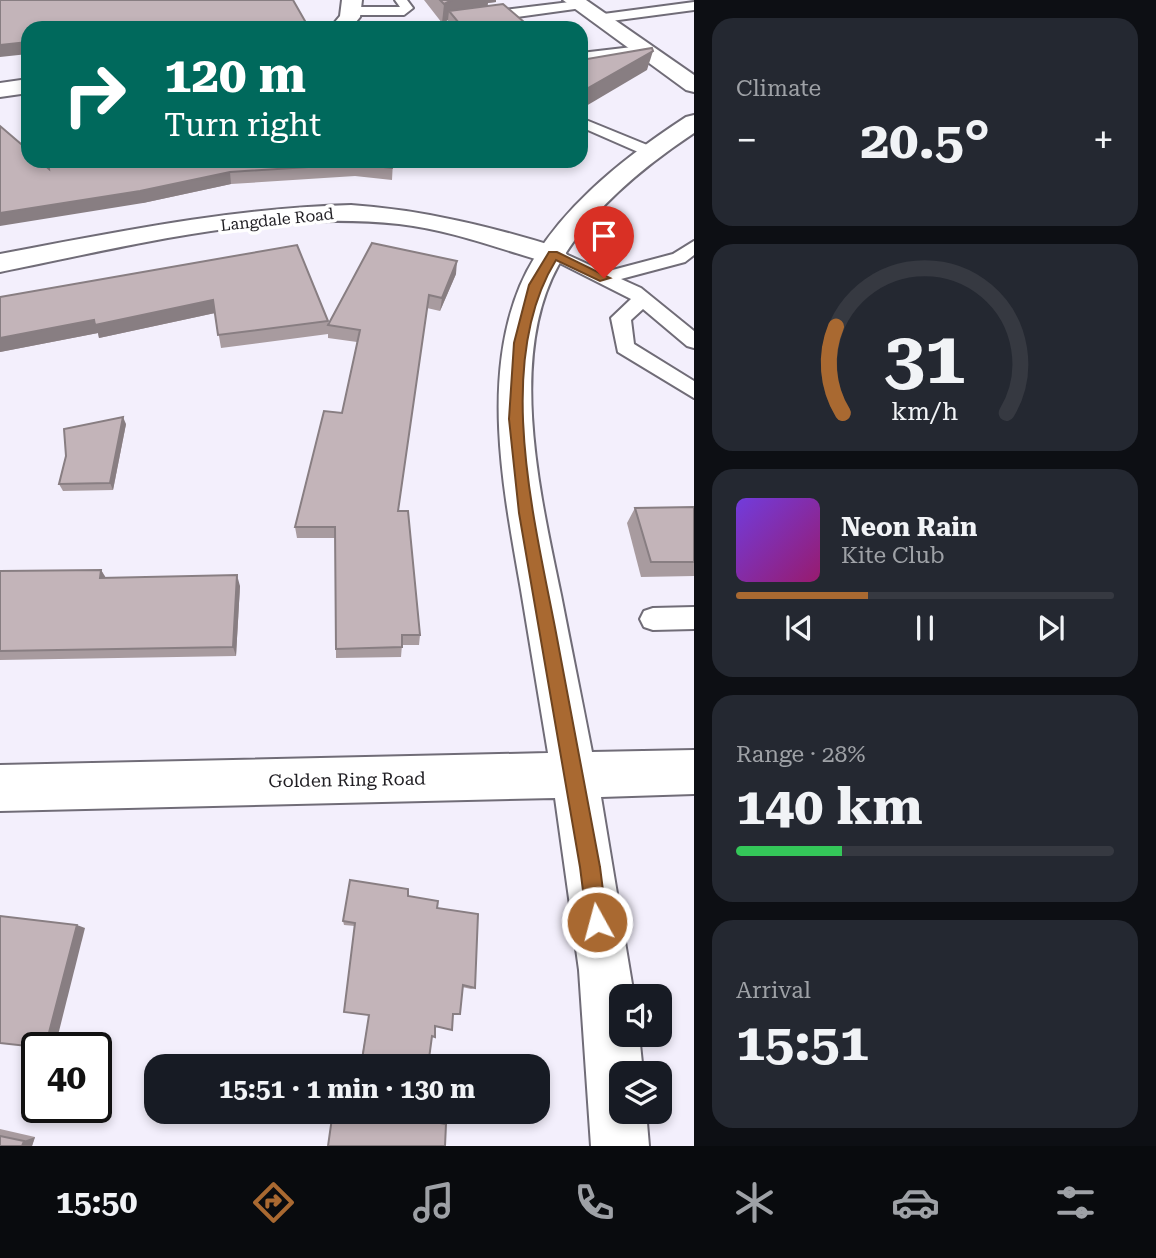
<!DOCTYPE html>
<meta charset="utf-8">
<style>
body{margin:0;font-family:"Roboto Serif",serif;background:#242831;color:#f1f3f6;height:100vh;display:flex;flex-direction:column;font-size:26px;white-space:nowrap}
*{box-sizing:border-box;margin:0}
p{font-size:23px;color:#9ea1a6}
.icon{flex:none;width:38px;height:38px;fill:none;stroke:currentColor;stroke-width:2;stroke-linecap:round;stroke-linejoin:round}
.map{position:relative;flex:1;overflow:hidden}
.details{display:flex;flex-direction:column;gap:18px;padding:18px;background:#0d0f14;width:462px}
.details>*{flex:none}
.guide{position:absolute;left:21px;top:21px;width:567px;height:147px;border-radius:21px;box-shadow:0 4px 10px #0003;background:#00695c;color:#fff;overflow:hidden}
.tools{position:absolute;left:609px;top:984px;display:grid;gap:14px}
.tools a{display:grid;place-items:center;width:63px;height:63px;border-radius:14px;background:#171b24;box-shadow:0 4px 10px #0003;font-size:35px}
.speed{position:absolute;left:21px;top:1032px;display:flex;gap:14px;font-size:35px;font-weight:700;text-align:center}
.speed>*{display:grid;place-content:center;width:91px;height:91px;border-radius:50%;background:#171b24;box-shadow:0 4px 10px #0003;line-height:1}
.speed .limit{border:4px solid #111;border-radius:10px;background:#fff;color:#111}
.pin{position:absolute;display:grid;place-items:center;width:60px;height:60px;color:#fff;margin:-72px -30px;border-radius:50% 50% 50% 0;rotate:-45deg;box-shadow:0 0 7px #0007}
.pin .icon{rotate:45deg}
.me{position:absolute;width:77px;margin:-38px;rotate:353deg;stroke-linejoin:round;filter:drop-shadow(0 0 5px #0008)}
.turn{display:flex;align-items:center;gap:24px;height:147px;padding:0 28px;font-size:32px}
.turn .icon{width:91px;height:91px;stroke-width:2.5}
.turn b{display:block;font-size:49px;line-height:60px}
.big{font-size:52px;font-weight:700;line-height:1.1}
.details .card{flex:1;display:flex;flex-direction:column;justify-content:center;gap:10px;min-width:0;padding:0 24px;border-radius:21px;background:#242831}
.details .dial{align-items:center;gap:0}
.dial svg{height:182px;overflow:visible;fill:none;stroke:#363941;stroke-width:7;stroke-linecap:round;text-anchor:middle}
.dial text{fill:#f1f3f6;stroke:none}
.song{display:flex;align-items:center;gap:21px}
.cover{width:84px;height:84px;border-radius:10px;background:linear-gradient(135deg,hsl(260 70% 55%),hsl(320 70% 35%))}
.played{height:7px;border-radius:4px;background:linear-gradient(90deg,#a96931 35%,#363941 35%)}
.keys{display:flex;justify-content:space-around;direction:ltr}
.heat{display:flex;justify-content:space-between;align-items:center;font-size:38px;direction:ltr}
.charge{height:10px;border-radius:5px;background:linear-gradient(90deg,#34c759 28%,#363941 0)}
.trip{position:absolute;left:144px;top:1054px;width:406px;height:70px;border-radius:21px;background:#171b24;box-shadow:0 4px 10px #0003;font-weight:700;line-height:70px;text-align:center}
.tab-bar{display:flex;height:112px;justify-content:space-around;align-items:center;background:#090b0e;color:#9ea1a6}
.tab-bar .icon{width:49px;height:49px}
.tab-bar .current{color:#a96931}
.tab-bar b{font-size:32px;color:#f1f3f6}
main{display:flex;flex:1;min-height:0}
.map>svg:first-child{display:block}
</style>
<main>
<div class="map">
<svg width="694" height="1146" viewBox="0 0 694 1146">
<rect width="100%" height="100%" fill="#f3effc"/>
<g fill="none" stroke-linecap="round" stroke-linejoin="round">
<defs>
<g id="lane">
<polygon points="395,0 407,0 413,8 404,15 351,15 345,11 351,7 400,7"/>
<polygon points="578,1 584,5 582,8 439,28 463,15"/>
<polygon points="694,2 694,10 596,23 590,19 596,15"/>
<polygon points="641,46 646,47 646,53 581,61 581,53"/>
<polygon points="581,118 657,149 659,152 651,157 645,155 581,127"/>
<polygon points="694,241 694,255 685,262 621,279 641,288 694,331 694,348 687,346 643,309 631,320 634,344 694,381 694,398 618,352 611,318 631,299 544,255 553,250 559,251 605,272 673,254"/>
<polygon points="694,607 694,629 653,630 644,627 640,619 644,611 653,608"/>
</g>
<g id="street">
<polygon points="342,0 362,0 360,17 351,28 330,28 340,16"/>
<polygon points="28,79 28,93 0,97 0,83"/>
<path d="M351,205C424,210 493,227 563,249L567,255L563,261L553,264C502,250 452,230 399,224C265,210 130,246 0,272V254C117,232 232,208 351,205Z"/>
</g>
<g id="secondary">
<polygon points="563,0 586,0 694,75 694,92 686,90"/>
<path d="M694,115V133C644,166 587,213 558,266C507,359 541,498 561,595C571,647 582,700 592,752L694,750V794L601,797L634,996H621V1034H639L643,1073H621V1111H646L649,1146H591L579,970L555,798L0,811V765L548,753C539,699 530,644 521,590C504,493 481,380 520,286C550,215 623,158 686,117Z"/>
</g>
</defs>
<use href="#lane" stroke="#706c77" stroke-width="4"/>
<use href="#street" stroke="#706c77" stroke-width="4"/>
<use href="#secondary" stroke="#706c77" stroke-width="4"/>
<use href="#lane" fill="#fff" fill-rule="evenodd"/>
<use href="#street" fill="#fff" fill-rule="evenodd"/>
<use href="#secondary" fill="#fff" fill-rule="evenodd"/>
</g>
<g fill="#a89b9f">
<polygon points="424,0 496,0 496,2 488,3 487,6 531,28 447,25 448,20 442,23"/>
<polygon points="393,161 392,180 355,176 231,184 143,203 49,169"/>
<polygon points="456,274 440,311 427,308 398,511 420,635 419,645 402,645 401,657 336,658 335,538 297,538 295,527 342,413 357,342 328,338 328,334 221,348 215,313 99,338 98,333 0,352 0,297 328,321 328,325"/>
<polygon points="126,424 113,490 63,491 59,484"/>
<polygon points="694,507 694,576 641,577 627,523 635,508"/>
<polygon points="101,570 106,578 240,586 236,656 0,660 0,571"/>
<polygon points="408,896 437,908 475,988 471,989 462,987 460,1014 453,1014 435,1027 432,1036 428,1066 360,1066 369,1015 355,926 344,925 343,921"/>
<polygon points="333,1111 423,1117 443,1120 446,1124"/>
<polygon points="0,1129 35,1137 32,1146 0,1146"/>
</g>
<g fill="#887e82">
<polygon points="452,0 496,0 496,2 488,3 487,9 449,11 448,20 442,23 444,4"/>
<polygon points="28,42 28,54 0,57 0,45"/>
<polygon points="653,51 647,70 581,109 581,92"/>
<polygon points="230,172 231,184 143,203 0,226 0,213"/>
<polygon points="457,261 456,274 440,311 442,298"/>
<polygon points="213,300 215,313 99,338 98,333 0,352 0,338 94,320"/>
<polygon points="123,417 126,424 113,490 110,483"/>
<polygon points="101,570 107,580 100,578"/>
<polygon points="237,575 240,586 236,656 233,647"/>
<polygon points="77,925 85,928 55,1047 45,1048"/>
<polygon points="35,1137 32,1146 22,1146 24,1141"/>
</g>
<g fill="#c3b4b9" stroke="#887e82" stroke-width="2">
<polygon points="0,0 293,0 309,28 28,28 28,42 0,45"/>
<polygon points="440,0 452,0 444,4"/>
<polygon points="503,4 531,28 424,28 459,23 449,11"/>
<polygon points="652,48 653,51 581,92 581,60"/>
<polygon points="0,126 28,150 28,161 40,161 49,169 48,161 393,161 392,168 355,164 230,172 140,191 0,213"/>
<polygon points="372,243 457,261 442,298 429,295 398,511 408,511 420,635 402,635 402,647 336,649 335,527 295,527 324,411 342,413 360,330 328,325"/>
<polygon points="297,245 328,321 218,335 213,300 95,325 94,320 0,338 0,297"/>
<polygon points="123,417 110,483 59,484 66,456 64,429"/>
<polygon points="694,507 694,562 651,562 635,508"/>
<polygon points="101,570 100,578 237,575 233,647 0,651 0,571"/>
<polygon points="350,880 408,889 408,896 438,901 437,908 478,914 475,988 463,985 460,1014 453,1014 452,1030 435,1026 435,1037 432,1036 428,1066 361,1066 369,1015 344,1012 355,923 343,921"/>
<polygon points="0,916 77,925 45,1048 0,1043"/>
<polygon points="333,1111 423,1111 422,1120 446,1124 445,1146 328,1146"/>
<polygon points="0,1136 24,1141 22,1146 0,1146"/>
</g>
<path fill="#a96931" stroke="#6e4420" stroke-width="2" d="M549,252H557L610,278L600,281L556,260C492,364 536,526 557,638C572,715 586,791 600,867L607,922L604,929L597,932L590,929L587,922L580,867L519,513L509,419L514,343L529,285Z"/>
<g text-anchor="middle" stroke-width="7" stroke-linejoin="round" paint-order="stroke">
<g font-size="16" fill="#1f1d22" stroke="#fff">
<text transform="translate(277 219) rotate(-6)" y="6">Langdale Road</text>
</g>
<g font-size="18" fill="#1f1d22" stroke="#fff">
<text transform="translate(347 780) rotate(-1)" y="6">Golden Ring Road</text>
</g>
</g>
</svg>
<div class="tools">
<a><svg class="icon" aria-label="sound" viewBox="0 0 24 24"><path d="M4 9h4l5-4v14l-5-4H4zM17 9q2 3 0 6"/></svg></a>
<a><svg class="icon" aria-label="layers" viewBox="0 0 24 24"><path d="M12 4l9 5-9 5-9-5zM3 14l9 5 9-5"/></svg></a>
</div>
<div class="speed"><div class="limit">40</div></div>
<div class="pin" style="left:604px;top:278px;background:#d93025"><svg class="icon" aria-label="arrive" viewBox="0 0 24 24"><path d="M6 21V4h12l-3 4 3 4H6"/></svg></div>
<svg class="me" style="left:597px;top:922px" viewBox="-20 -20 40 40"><circle r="17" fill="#a96931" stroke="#fff" stroke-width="3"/><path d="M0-11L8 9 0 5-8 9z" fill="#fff"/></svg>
<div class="trip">15:51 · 1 min · 130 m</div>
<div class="guide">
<div class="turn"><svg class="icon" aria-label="right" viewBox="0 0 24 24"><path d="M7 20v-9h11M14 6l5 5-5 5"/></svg><div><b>120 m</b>Turn right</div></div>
</div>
</div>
<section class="details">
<div class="card"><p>Climate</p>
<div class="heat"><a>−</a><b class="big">20.5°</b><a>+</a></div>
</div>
<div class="card dial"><svg viewBox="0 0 100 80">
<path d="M14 69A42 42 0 1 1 86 69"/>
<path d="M14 69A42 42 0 0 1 11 31" stroke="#a96931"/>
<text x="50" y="56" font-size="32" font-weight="700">31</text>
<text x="50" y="72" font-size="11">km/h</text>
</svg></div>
<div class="card">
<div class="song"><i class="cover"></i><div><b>Neon Rain</b><p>Kite Club</p></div></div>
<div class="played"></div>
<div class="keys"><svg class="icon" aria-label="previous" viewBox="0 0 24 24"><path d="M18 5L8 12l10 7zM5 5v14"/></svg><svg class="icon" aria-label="pause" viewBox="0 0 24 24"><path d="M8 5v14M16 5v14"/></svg><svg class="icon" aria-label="next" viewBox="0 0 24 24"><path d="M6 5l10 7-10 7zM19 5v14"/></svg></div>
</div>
<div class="card"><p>Range · 28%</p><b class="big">140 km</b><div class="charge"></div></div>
<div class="card"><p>Arrival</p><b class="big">15:51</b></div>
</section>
</main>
<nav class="tab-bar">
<b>15:50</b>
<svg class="icon current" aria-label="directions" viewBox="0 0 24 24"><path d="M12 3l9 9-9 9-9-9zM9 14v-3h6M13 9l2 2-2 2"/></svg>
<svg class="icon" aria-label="music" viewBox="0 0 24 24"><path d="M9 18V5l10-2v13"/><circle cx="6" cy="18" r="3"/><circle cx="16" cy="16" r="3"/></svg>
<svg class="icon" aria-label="phone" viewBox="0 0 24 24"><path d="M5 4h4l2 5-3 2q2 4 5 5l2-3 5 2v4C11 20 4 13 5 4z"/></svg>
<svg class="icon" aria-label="climate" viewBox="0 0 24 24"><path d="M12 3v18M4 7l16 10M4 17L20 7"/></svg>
<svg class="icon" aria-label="car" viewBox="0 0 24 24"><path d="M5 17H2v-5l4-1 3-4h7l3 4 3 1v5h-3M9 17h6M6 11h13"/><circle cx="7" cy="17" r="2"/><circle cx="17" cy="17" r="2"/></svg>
<svg class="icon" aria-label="filters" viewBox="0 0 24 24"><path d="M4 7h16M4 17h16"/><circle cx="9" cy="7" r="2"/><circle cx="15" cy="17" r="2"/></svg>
</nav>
